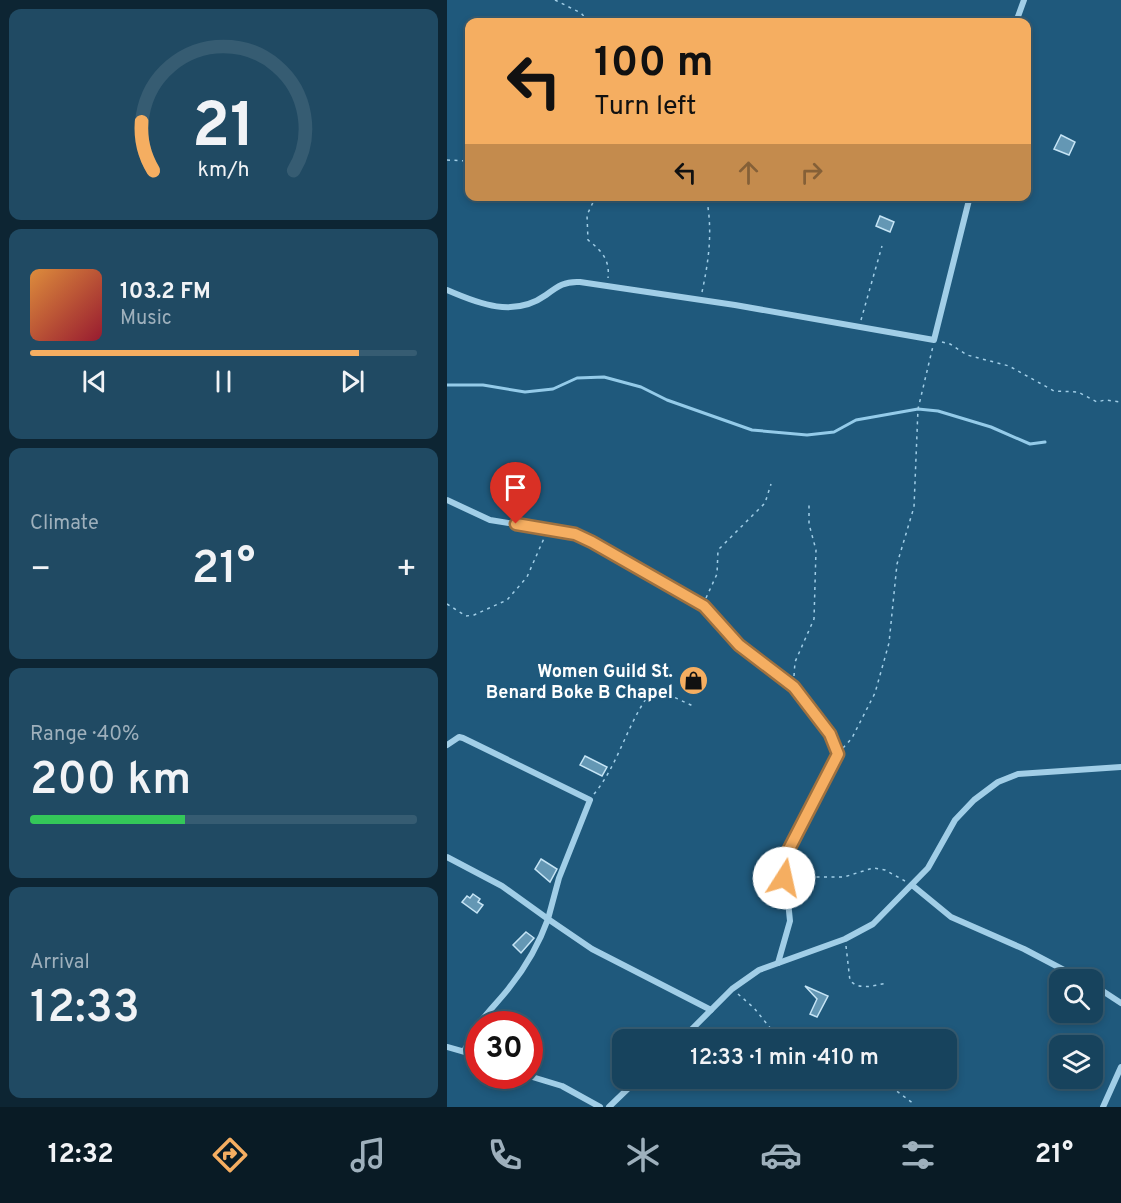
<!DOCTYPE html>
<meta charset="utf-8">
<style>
body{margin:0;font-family:Overpass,sans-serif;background:#204a63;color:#f1f3f6;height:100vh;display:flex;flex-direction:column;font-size:22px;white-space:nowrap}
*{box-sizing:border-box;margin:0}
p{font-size:20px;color:#9eb0bc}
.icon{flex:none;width:33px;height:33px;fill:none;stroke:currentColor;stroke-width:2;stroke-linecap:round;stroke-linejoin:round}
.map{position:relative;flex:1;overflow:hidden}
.details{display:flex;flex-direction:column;gap:9px;padding:9px;background:#0d2533;width:447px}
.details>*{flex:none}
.guide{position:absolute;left:18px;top:18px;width:566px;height:183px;border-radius:12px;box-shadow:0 3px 9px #0003,0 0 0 2px #365c72;background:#f5ae61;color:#111;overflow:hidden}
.tools{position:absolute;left:602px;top:969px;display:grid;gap:12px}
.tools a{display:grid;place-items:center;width:54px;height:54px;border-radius:12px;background:#17435d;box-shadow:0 3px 9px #0003,0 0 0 2px #365c72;font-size:30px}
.speed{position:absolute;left:18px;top:1011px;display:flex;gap:12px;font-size:30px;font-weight:700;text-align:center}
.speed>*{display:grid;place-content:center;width:78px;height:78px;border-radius:50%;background:#17435d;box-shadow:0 3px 9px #0003,0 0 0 2px #365c72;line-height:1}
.speed .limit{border:9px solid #d22;background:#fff;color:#111}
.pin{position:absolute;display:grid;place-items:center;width:51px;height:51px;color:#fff;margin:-62px -26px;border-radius:50% 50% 50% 0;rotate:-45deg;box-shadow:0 0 6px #0007}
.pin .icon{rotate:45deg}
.me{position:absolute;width:66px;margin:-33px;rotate:10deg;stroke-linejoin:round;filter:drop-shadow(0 0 4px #0008)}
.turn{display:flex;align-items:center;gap:21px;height:126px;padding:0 30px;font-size:27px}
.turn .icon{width:78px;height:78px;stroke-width:2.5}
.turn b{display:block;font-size:42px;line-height:51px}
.lanes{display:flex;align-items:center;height:57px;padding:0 30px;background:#0003;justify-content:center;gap:30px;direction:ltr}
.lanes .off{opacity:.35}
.big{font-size:45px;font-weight:600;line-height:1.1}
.details .tile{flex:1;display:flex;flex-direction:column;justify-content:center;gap:9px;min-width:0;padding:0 21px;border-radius:12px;background:#204a63}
.details .dial{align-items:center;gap:0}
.dial svg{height:156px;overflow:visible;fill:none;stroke:#365c72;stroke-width:7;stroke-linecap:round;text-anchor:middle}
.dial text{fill:#f1f3f6;stroke:none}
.song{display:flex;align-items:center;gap:18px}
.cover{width:72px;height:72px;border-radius:9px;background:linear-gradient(135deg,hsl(30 70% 55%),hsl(350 70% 35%))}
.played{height:6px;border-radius:3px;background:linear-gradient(90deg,#f5ae61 85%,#365c72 85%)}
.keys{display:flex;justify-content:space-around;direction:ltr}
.heat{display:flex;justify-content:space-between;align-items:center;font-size:33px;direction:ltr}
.charge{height:9px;border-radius:4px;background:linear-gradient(90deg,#34c759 40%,#365c72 0)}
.trip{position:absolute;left:165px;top:1029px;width:345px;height:60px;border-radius:12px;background:#17435d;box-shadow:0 3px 9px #0003,0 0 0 2px #365c72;font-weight:600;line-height:60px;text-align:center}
.dock{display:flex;height:96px;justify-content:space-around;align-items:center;background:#091b25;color:#9eb0bc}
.dock .icon{width:42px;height:42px}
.dock .selected{color:#f5ae61}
.dock b{font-size:27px;color:#f1f3f6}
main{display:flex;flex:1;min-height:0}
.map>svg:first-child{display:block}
</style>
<main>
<section class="details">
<div class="tile dial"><svg viewBox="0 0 100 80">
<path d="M14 69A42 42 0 1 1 86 69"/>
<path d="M14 69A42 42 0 0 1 8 44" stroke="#f5ae61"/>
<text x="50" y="56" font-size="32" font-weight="700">21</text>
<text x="50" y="72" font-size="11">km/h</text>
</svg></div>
<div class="tile">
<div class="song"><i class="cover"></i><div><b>103.2 FM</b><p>Music</p></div></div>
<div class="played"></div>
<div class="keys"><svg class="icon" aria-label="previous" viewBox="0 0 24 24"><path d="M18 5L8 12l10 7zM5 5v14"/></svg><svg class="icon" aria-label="pause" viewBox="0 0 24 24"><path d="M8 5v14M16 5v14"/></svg><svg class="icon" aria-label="next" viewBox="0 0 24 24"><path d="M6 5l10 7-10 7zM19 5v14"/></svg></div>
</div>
<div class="tile"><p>Climate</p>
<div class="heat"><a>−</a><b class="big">21°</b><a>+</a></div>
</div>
<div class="tile"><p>Range · 40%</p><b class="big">200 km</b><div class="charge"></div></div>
<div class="tile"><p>Arrival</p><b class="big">12:33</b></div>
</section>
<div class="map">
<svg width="674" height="1107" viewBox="0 0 674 1107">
<rect width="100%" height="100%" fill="#1f597c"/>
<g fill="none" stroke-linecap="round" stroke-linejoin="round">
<polyline stroke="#94cbe9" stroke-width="3" points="0,385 36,385 78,392 106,389 130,378 157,377 194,387 220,400 305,430 360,435 387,432 409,420 471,409 491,411 544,427 583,444 598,442"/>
</g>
<g fill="#6497b4" stroke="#c5e4f5" stroke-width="1.5">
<polygon points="614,135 628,142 622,155 607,149"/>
<polygon points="433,216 447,222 443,232 429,226"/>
<polygon points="138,756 160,767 155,776 133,765"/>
<polygon points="94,859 110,869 103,882 88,869"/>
<polygon points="26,894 33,899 31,902 36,905 30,913 15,902 20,896 23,898"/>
<polygon points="79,932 87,938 74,953 66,945"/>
<polygon points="358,986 381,996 370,1017 363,1014 370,999"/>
</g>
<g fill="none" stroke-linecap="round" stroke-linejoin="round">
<g stroke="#a1cee7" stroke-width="1.5" stroke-dasharray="3 4.5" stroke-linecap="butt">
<polyline points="108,0 134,13 142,22"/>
<polyline points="0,160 22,161"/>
<polyline points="133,196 145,203"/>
<path d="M149,196L140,215L141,240C155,251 163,260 161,278"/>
<path d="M255,292C262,260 266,229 259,196"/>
<polyline points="414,320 435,246"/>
<polyline points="495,342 503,344 520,355 562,366 607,391 631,392 650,402 658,400 674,402"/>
<polyline points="259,598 270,574 271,550 318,503 324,484"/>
<polyline points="0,604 19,616 27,615 60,600 80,577 98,536"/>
<polyline points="347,676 348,662 367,619 369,550 362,524 362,505"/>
<polyline points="396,748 405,738 428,693 442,643 450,564 467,507 471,409 486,346"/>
<path d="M147,794C172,764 180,723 204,692H216L246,706"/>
<polyline points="347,877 397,877 426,868 438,870 458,881"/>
<path d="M399,946L403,981C415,991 426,985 441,983"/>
<polyline points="291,994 307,1008 333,1040"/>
<polyline points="432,1078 467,1104"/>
</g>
<g stroke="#a1cee7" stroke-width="6">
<polyline points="569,22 577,0"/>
<path d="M0,290C32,304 67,318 99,295C111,286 118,281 133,282L288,305L487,340L523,196"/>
<polyline points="0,500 43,520 128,534 239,594 257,606 292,645 347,687 383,734 391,754 337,861 343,921 331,963"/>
<polyline points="0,745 12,737 16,738 143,800 112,878 101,919 145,949 264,1010"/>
<path d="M0,857L55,886L101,919C92,944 78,968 62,988C52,1001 41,1011 32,1024"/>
<polyline points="465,885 504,917 577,949 636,980"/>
<polyline points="645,984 674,1003"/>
<polyline points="234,1040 285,989 312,970 398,939 426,924 481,868 508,820 527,800 551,782 571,774 674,767"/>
<polyline points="0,1047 32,1056"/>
<polyline points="17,1051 32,1025"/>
<polyline points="82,1076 115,1086 153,1107"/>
<polyline points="162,1107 192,1078"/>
<polyline points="656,1107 674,1067"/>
</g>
</g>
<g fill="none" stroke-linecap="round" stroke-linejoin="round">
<defs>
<polyline id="route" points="69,524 128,534 145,542 257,606 292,645 347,687 383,734 391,754 341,851 337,861 337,878"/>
</defs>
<use href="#route" stroke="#9f713f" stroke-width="15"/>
<use href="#route" stroke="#f5ae61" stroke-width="10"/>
</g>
<defs>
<symbol id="shop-disc" viewBox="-11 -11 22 22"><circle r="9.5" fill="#f5ae61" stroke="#1f597c"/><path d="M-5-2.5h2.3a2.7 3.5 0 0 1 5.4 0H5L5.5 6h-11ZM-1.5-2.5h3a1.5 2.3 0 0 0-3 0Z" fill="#111"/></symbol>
</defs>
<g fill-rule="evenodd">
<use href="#shop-disc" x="230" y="664" width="33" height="33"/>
</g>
<g text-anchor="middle" stroke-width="4.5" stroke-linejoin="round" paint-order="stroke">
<g font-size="18" font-weight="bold" fill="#fff" stroke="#1f597c" text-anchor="end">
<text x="226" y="677">Women Guild St.<tspan x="226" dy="21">Benard Boke B Chapel</tspan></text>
</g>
</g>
</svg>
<div class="tools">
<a><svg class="icon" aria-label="search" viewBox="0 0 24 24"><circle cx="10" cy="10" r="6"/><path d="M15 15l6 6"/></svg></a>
<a><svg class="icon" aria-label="layers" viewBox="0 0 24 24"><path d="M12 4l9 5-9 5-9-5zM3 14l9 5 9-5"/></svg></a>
</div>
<div class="speed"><div class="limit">30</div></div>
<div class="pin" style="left:69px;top:524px;background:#d93025"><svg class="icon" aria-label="arrive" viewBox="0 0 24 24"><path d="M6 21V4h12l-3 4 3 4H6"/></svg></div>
<svg class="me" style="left:337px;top:878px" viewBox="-20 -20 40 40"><circle r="19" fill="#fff"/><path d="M0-13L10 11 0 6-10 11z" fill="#f5ae61"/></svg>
<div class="trip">12:33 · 1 min · 410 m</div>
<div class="guide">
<div class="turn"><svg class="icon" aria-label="left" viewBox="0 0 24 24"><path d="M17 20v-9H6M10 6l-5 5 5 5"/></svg><div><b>100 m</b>Turn left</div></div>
<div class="lanes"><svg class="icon" aria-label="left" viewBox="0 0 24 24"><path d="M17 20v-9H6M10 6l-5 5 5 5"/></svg><svg class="icon off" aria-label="ahead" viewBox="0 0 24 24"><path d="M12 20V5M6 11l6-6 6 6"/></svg><svg class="icon off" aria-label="right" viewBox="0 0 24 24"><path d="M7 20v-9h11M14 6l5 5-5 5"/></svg></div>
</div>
</div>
</main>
<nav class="dock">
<b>12:32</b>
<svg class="icon selected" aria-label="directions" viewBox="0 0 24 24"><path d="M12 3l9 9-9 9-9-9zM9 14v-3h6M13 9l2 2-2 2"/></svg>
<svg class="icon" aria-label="music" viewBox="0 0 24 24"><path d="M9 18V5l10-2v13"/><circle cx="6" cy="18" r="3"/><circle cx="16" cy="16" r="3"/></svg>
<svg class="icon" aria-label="phone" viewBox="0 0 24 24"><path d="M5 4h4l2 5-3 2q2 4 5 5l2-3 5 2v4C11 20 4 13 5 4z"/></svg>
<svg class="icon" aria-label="climate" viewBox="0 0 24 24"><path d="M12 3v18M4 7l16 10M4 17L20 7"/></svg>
<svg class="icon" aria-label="car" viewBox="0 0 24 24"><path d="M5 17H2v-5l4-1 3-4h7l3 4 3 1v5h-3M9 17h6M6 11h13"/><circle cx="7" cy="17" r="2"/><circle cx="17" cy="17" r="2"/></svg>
<svg class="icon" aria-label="filters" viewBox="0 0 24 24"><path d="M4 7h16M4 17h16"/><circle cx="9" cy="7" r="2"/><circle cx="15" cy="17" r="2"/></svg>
<b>21°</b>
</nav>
